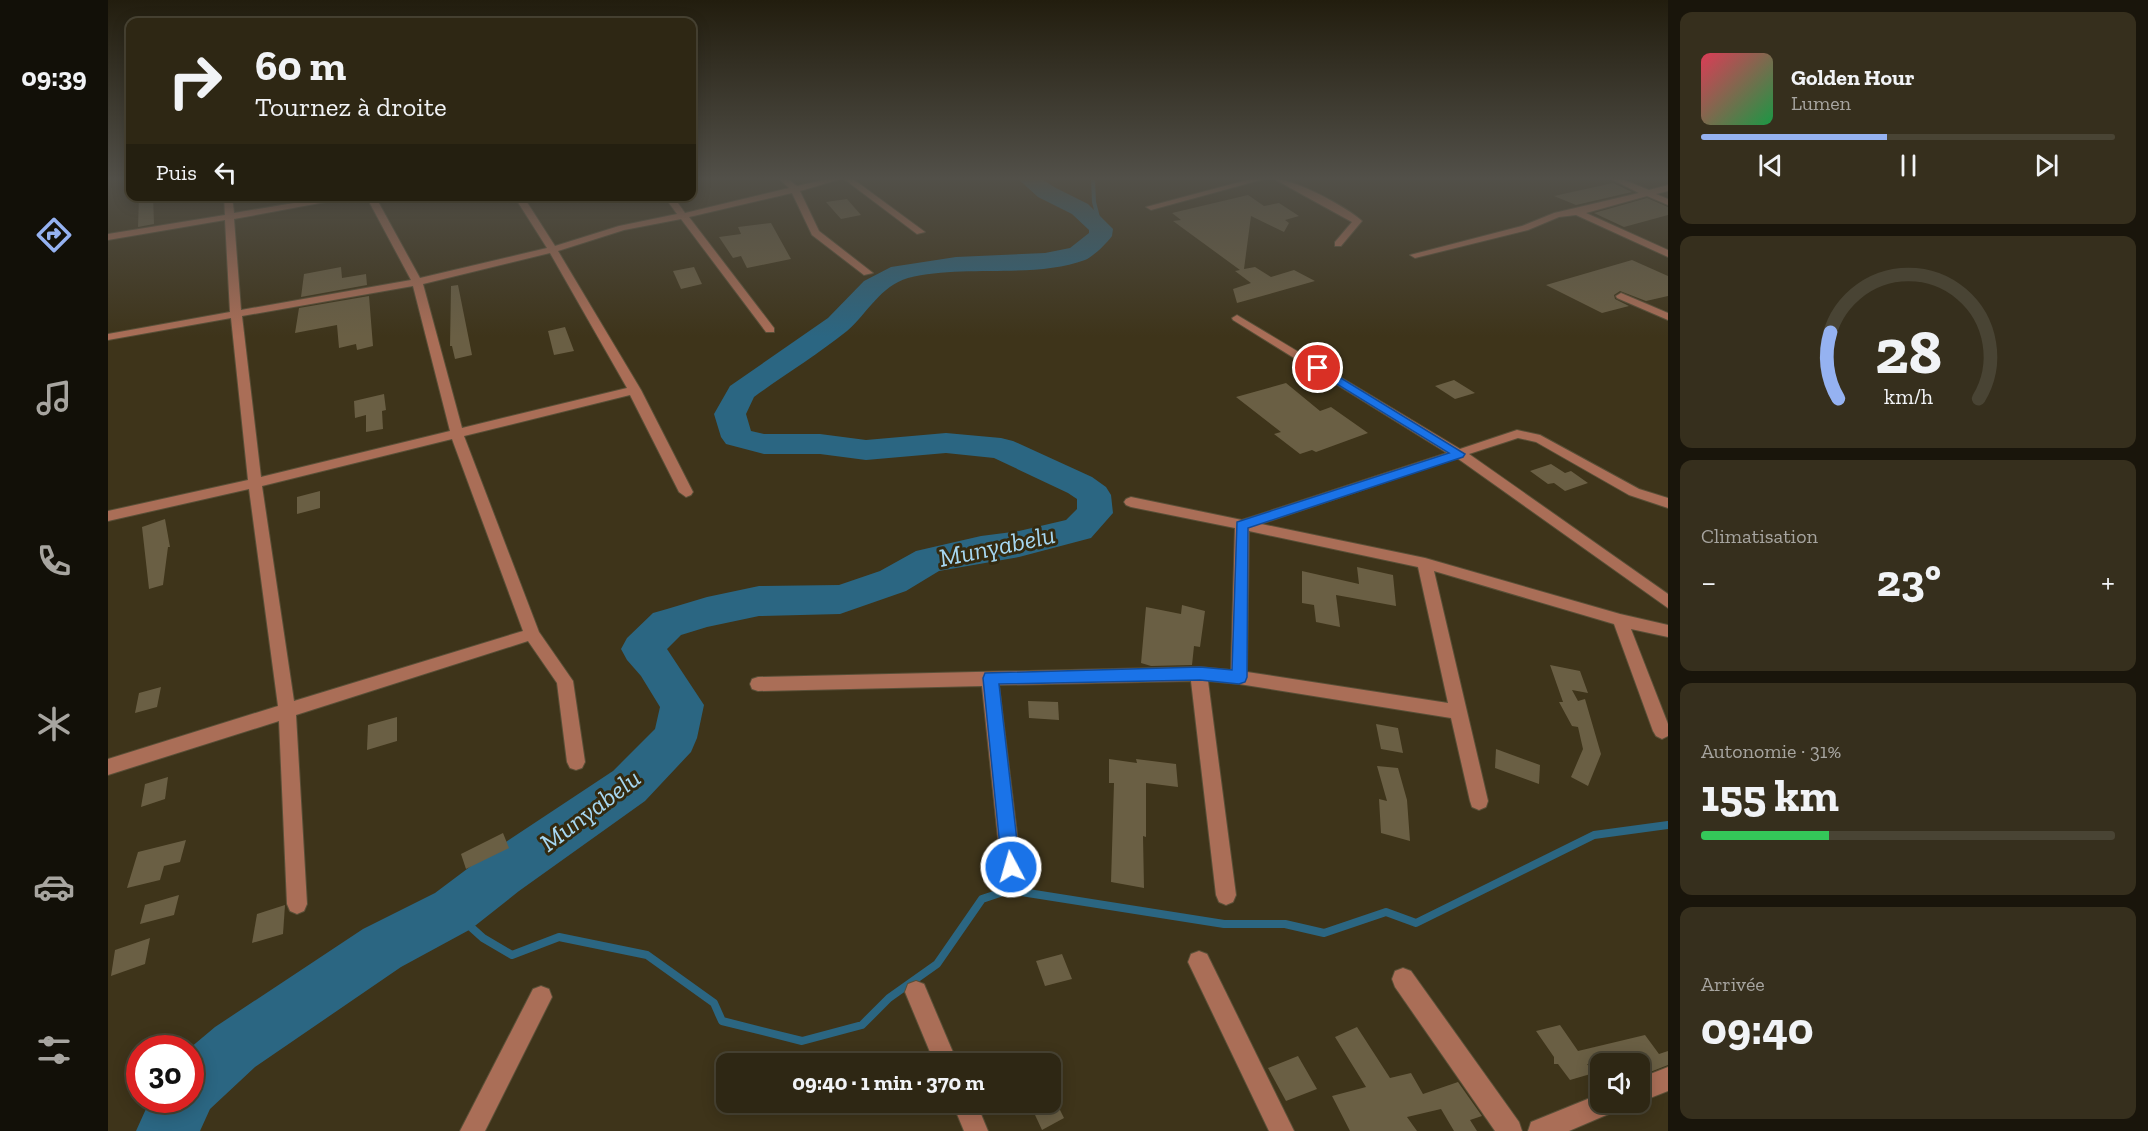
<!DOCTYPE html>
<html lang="fr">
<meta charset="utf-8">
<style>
body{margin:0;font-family:"Zilla Slab",serif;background:#362f1d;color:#f1f3f6;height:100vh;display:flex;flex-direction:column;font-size:22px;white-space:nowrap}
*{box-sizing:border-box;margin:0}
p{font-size:20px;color:#a7a5a0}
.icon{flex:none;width:33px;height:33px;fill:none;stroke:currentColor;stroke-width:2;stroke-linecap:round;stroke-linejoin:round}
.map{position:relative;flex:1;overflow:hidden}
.sheet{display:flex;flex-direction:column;gap:12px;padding:12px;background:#19150b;width:480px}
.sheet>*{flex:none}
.top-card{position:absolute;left:18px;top:18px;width:570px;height:183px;border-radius:12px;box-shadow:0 3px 15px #0003,0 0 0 2px #494434;background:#2e2714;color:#f1f3f6;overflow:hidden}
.fabs{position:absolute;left:1482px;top:1053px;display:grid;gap:12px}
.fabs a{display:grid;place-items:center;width:60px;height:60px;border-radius:12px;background:#2e2714;box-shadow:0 3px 15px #0003,0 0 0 2px #494434;font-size:30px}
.speed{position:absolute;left:18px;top:1035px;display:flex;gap:12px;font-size:30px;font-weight:700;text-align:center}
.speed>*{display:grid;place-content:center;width:78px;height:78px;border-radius:50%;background:#2e2714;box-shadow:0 3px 15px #0003,0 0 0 2px #494434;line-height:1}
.speed .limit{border:9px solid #d22;background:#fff;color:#111}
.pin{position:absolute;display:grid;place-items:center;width:51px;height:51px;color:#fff;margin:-26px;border:3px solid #fff;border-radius:50%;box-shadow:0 2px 6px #0007}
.me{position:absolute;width:66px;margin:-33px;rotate:354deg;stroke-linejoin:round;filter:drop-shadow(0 0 4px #0008)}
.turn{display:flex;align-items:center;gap:21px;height:126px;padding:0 30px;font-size:27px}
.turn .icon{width:78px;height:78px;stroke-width:2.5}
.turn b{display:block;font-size:42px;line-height:51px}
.then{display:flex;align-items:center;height:57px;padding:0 30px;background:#0003;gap:12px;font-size:22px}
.big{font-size:45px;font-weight:800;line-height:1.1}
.sheet .widget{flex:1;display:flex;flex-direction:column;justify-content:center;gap:9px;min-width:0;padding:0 21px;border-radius:12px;background:#362f1d}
.sheet .dial{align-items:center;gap:0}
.dial svg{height:156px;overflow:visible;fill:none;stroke:#494434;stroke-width:7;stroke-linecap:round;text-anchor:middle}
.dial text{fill:#f1f3f6;stroke:none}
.song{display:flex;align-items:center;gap:18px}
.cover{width:72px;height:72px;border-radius:9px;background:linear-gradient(135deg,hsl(350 70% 55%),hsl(140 70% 35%))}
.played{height:6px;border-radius:3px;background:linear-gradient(90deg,#95b2f1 45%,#494434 45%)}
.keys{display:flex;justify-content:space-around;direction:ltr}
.heat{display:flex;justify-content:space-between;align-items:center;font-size:33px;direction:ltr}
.charge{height:9px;border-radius:4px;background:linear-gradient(90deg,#34c759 31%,#494434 0)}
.trip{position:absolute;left:608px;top:1053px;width:345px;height:60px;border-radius:12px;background:#2e2714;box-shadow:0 3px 15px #0003,0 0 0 2px #494434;font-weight:800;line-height:60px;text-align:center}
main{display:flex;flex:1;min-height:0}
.menu{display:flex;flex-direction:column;width:108px;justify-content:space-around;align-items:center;background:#121008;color:#a7a5a0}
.menu .icon{width:42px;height:42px}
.menu .active{color:#95b2f1}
.menu b{font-size:27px;color:#f1f3f6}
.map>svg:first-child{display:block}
</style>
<main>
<nav class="menu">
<b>09:39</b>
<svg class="icon active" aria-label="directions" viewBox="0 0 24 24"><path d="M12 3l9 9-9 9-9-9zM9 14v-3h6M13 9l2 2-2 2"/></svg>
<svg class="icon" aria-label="music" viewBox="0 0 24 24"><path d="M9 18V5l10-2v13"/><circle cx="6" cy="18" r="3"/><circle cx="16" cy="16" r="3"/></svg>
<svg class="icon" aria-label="phone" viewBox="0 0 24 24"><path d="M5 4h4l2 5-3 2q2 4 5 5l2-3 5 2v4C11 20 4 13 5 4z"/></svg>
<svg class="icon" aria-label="climate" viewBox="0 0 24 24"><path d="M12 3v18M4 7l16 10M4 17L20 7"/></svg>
<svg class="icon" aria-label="car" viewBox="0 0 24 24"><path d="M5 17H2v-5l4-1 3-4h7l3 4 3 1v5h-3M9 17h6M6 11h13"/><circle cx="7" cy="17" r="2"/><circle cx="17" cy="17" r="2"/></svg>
<svg class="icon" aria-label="filters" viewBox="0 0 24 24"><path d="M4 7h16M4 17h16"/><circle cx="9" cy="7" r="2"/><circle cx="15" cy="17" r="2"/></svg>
</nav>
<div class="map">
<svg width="1560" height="1131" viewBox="0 0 1560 1131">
<rect width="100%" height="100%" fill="#3e341a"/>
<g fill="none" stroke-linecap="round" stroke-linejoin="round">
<polyline stroke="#2b6682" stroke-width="4" points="985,179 986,202 993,229"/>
<polyline stroke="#2b6682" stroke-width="8" points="345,911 375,938 404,955 451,937 539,955 606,1003 614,1021 694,1041 754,1025 781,998 829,964 874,899 901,890 1116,924 1177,924 1216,933 1278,912 1308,923 1486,835 1560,825"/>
<path fill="#2b6682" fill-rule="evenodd" d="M910,179H934L946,187L980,204L1005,229L1004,236C998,244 986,256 977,260C927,279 854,264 800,278C772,286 759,314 739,331C709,355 676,375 646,397L638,414L643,431L656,434H712L758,440L838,433L893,438L905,441L984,477L998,487L1003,495L1005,513L983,538L911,557L831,571L798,591L732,614L651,616L599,627L573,635L559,649L596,705L589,738L583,752L537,801L411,891L363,929L293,967L147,1067L102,1109L92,1131H28L42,1100H82V1048L107,1027L255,929L327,893L375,857L505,771L547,729L552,707L533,676L519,660L513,649L519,638L545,613L559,609L599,597L651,586L731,585L772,571L808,551L873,536L911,531L958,520L969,509V499L960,493L886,458L838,453L758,460L712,454H656L618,444L613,437L606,414L622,386L720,318L756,281L783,267L848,257L937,253L962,248L981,233V230L964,214L930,197Z"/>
</g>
<g fill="#6a5f44">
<polygon points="1505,183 1524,192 1468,205 1446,196"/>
<polygon points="1140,195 1156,206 1171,203 1191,216 1177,220 1181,223 1176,232 1143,216 1136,269 1147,267 1163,277 1186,270 1207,281 1129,303 1125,289 1143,283 1127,271 1132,270 1065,221 1073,220 1064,213"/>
<polygon points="31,196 45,196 46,224 30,227"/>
<polygon points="1539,198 1560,207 1560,215 1516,227 1486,213"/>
<polygon points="739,199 753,215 733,219 718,202"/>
<polygon points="663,223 683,259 639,268 633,256 625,258 611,237 633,234 630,227"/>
<polygon points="1524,260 1560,276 1560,296 1538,301 1512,291 1506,295 1507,299 1521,306 1494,313 1438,285"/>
<polygon points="233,267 234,278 258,274 259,285 193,297 196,274"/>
<polygon points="586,267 594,284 573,289 565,271"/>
<polygon points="350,285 364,355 347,359 344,346 342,346 343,286"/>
<polygon points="261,296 265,346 249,350 248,344 231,348 229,325 187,333 191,308"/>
<polygon points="457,327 466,351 446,355 440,331"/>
<polygon points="1346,380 1367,393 1347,399 1327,386"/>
<polygon points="1178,383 1212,411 1223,407 1260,433 1208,452 1204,450 1192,454 1166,434 1173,432 1128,397"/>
<polygon points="276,394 278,410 274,411 275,429 258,432 258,415 247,418 246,401"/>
<polygon points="1443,464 1457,473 1463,471 1480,483 1457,491 1446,483 1440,484 1422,471"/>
<polygon points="212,491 212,508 189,514 189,497"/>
<polygon points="57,519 62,547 60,547 55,585 41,589 34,527"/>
<polygon points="1249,567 1285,575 1288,606 1228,595 1232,627 1208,622 1206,605 1194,603 1194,571 1251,584"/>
<polygon points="1074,605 1097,611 1092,647 1086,646 1084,665 1043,666 1033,663 1038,607 1073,614"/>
<polygon points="1442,665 1472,671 1480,693 1464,690 1470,701 1477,699 1493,754 1480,786 1463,777 1475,749 1470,727 1464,726 1451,702 1455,702"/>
<polygon points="53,687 49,707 27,713 31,693"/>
<polygon points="920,701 950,702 951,720 921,718"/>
<polygon points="289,717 289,741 259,750 260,725"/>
<polygon points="1268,724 1290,728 1295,753 1273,749"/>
<polygon points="1388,749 1432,765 1431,784 1387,768"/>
<polygon points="1001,759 1029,763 1028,759 1068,764 1070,787 1038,783 1038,837 1035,836 1036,888 1003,882 1006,783 1001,783"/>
<polygon points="1269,766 1290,768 1299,800 1302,841 1273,833 1271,799 1279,801"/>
<polygon points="60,777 57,799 33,807 37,784"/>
<polygon points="395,833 401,848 358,869 353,854"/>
<polygon points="78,840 72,862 56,866 52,880 19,888 30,852"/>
<polygon points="71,895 66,915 32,924 37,905"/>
<polygon points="177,905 175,934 144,943 149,914"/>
<polygon points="42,938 37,964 3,976 7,950"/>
<polygon points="954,954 964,979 937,986 928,961"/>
<polygon points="1452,1025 1470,1051 1537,1035 1551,1054 1560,1051 1560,1065 1532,1076 1532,1064 1479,1064 1486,1073 1462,1080 1450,1064 1446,1064 1446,1057 1428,1031"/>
<polygon points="1249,1027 1282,1078 1303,1073 1315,1094 1350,1082 1374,1116 1362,1120 1369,1131 1346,1131 1333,1109 1299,1117 1309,1131 1242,1131 1224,1096 1258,1087 1227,1037"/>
<polygon points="1190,1056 1209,1089 1178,1101 1160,1068"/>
<polygon points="921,1102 948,1102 956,1118 934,1130"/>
</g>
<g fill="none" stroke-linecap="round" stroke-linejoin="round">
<defs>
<g id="minor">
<path d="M671,179H680L689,186L719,179H733L692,191L711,231L765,273L756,275L704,235L684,193L581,217L666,328V332H658L573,219L516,230L450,251L533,390L585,492L583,495L578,497L571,492L522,395L356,436L431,632L465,681L477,762L474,768L468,770L462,768L459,762L449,683L420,641L188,715L199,904L196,911L189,914L182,911L179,904L171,721L0,775V759L170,706L141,489L0,521V511L140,480L123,318L0,340V334L122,312L117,220L0,240V234L117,215L116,196H124L126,213L227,196H250L126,219L133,310L303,280L258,196H267L312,278L439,248L406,196H415L447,246L511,226L569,214L556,196H565L577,213L681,188ZM442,253L519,388L354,428L315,284ZM305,286L342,431L153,477L134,316ZM344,439L415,631L186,701L154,486Z"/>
<polygon points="736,179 745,179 817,232 809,234"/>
<polygon points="1143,179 1156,179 1043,210 1038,207"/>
<path d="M1166,179C1185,178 1239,207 1254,221L1233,246H1227V242L1244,222Z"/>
<polygon points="1503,179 1514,179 1541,190 1560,185 1560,191 1548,194 1560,199 1560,205 1539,196 1478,213 1560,250 1560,257 1468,215 1451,217 1420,230 1307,258 1302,255 1414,226 1446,213 1531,193"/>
<polygon points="1513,293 1560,313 1560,320 1509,298 1508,296"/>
<path d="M1129,315L1352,449L1409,430L1432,435L1531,489L1560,498V508L1521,495L1428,442L1410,438L1361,454L1560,594V608L1349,458L1153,524L1317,558L1512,614L1560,625V637L1523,629L1560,724V736L1554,739L1548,736L1545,731L1506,624L1326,571L1380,801L1378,807L1371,810L1364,807L1362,801L1343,718L1131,684L1100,681L1128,895L1125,902L1118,905L1111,902L1108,895L1083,681L891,685L913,867L910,874L903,877L896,874L893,867L874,686L650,691L644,689L642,684L644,679L650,677L1091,667L1123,670L1127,528L1023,507L1018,505L1016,502L1018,499L1023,497L1134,520L1339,453L1125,320L1124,318ZM1141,531L1310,567L1340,703L1139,672Z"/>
<polygon points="1091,951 1099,954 1186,1131 1161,1131 1080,962 1083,954"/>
<polygon points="1295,968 1303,971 1411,1122 1414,1131 1387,1131 1287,987 1284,979 1287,971"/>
<polygon points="808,981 816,984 850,1064 827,1064 797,992 800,984"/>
<polygon points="433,986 441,989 444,997 377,1131 352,1131 425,989"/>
<polygon points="1560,1067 1560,1091 1532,1102 1532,1078"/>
<polygon points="1492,1094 1492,1102 1514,1102 1510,1110 1461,1131 1420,1131 1423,1122"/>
<polygon points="844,1102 868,1102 880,1131 856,1131"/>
</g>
</defs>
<use href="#minor" stroke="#594f37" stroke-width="2"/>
<use href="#minor" fill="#aa6e57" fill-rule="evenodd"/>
</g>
<linearGradient id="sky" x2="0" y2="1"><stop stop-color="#221d0e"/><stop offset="0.53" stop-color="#525049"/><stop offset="1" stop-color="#525049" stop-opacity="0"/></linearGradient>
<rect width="1560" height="337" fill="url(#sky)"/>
<polygon fill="#1a73e8" stroke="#114b97" stroke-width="1.5" points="1210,364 1357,454 1355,457 1140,528 1139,677 1137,682 1131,684 1092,680 891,684 912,867 910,873 903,876 897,873 894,867 875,678 877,673 1092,667 1124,670 1129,522 1341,453 1206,370 1204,368"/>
<g text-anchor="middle" stroke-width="6" stroke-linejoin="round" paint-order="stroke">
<g font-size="26" font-style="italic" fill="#a6d7f1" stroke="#342a10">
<text transform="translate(889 546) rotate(-12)" y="9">Munyabelu</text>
<text transform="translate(482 810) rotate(-37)" y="9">Munyabelu</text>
</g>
</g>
</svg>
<div class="fabs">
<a><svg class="icon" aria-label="sound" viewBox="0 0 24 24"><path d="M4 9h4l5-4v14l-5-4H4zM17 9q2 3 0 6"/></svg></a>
</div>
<div class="speed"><div class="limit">30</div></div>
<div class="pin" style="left:1210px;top:368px;background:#d93025"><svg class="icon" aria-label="arrive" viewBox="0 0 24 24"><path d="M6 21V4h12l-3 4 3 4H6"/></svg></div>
<svg class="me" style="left:903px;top:867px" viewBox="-20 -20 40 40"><circle r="17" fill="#1a73e8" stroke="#fff" stroke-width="3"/><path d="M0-11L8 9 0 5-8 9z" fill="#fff"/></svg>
<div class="trip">09:40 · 1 min · 370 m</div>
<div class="top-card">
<div class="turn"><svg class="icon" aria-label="right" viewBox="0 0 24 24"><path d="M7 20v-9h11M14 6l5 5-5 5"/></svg><div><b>60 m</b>Tournez à droite</div></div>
<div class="then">Puis<svg class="icon" aria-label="left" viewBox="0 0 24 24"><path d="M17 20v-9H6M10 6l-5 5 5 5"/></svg></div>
</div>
</div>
<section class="sheet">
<div class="widget">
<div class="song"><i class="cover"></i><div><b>Golden Hour</b><p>Lumen</p></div></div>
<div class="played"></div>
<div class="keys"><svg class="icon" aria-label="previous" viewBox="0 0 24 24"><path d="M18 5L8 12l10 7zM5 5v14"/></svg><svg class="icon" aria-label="pause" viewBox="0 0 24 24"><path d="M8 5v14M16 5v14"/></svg><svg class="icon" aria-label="next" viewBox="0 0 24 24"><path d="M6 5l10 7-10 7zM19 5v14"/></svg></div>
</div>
<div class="widget dial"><svg viewBox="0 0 100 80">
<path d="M14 69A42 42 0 1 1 86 69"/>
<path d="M14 69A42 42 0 0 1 10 35" stroke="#95b2f1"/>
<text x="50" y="56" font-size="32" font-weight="700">28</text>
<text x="50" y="72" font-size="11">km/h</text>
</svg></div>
<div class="widget"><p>Climatisation</p>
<div class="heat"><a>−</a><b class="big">23°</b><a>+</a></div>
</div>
<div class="widget"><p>Autonomie · 31%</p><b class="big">155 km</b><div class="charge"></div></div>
<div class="widget"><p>Arrivée</p><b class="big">09:40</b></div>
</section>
</main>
